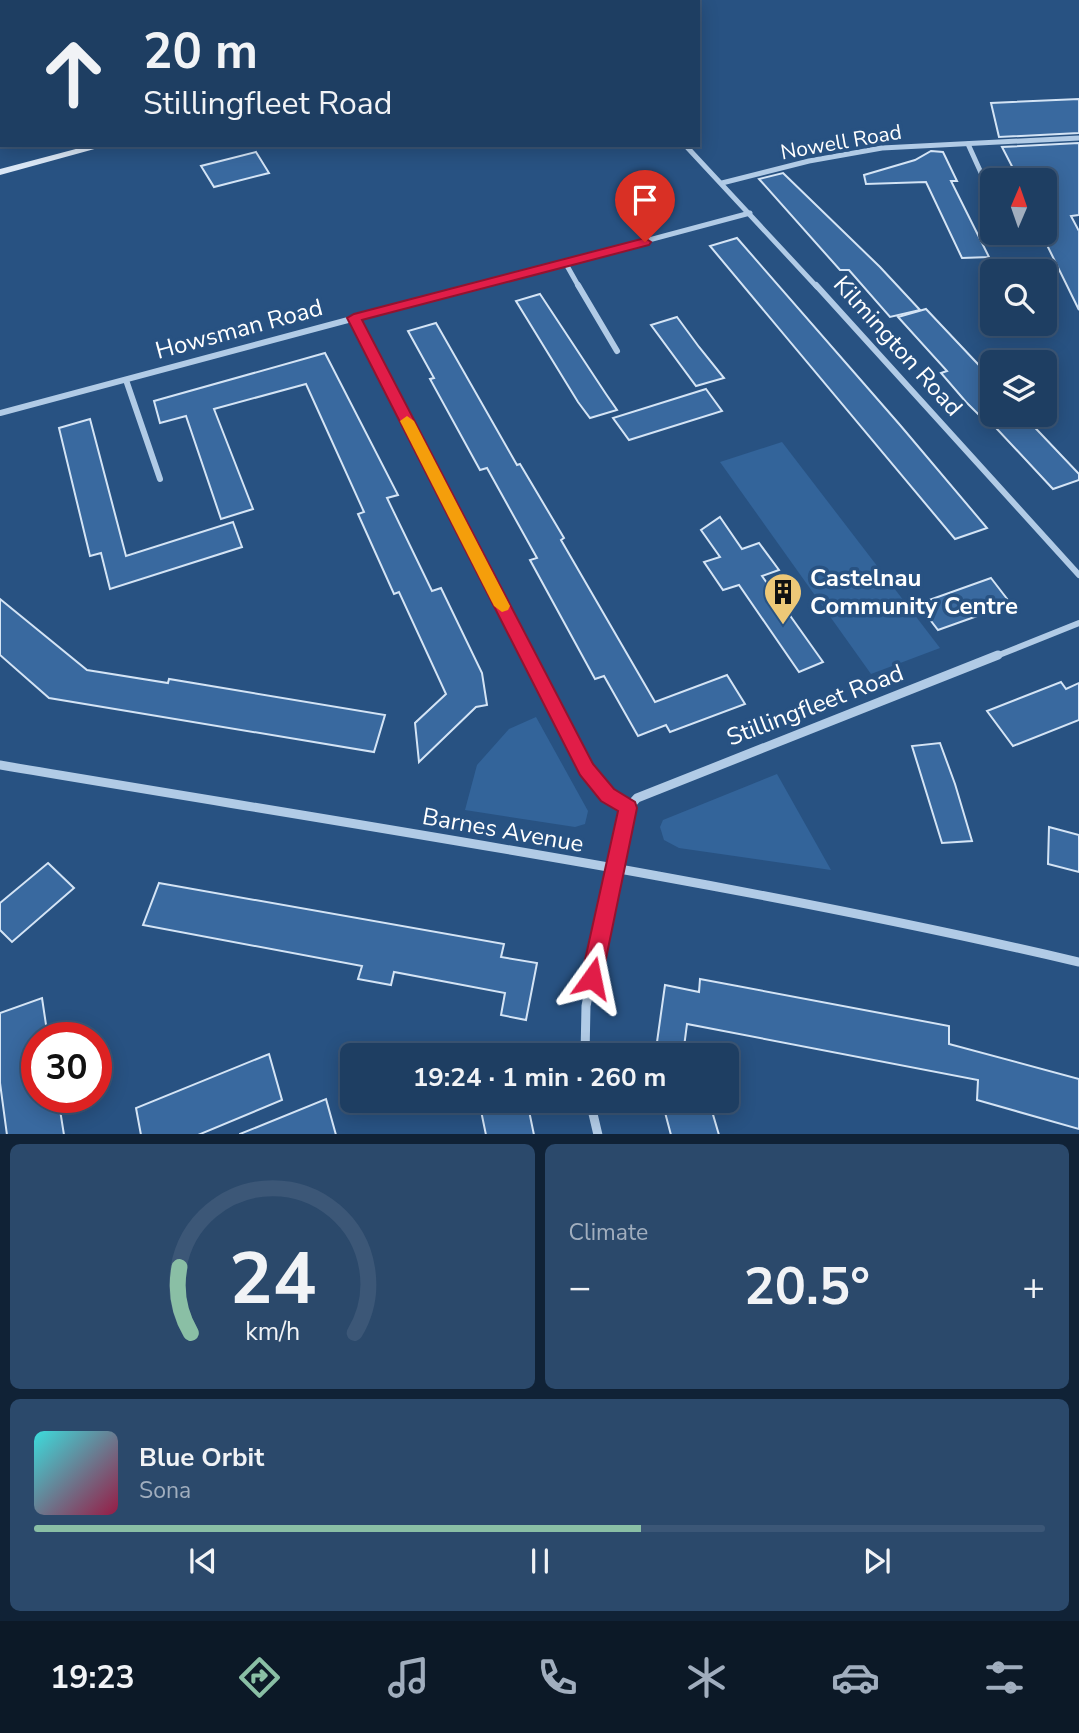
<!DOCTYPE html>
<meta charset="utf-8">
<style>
body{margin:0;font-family:"Nunito Sans",sans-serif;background:#2b496b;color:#f1f3f6;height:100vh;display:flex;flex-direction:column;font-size:26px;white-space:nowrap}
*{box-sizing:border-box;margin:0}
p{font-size:23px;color:#a1aebe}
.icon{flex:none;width:38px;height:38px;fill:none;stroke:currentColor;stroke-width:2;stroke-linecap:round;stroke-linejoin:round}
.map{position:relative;height:1134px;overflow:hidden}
.side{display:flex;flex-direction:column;gap:10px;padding:10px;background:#102236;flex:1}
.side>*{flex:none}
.hud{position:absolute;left:0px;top:0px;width:700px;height:147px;box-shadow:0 4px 18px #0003,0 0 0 2px #3c5777;background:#1e3e62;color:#f1f3f6;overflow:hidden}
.needle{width:46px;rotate:2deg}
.tools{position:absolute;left:980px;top:168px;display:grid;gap:14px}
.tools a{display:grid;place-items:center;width:77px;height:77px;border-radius:10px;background:#1e3e62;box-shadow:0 4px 18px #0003,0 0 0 2px #3c5777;font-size:35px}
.speed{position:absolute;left:21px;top:1022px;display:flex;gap:14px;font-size:35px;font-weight:700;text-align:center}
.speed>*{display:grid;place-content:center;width:91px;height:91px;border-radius:50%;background:#1e3e62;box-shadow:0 4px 18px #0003,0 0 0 2px #3c5777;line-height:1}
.speed .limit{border:10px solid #d22;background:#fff;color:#111}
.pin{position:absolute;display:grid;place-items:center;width:60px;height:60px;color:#fff;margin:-72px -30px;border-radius:50% 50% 50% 0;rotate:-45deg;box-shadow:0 0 7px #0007}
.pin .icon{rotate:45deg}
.me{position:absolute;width:77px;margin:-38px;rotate:12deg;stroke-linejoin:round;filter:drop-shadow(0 0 5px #0008)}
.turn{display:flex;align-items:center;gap:24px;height:147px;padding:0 28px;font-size:32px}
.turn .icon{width:91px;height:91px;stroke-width:2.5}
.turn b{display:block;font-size:49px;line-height:60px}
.big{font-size:52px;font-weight:700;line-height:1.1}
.side .card{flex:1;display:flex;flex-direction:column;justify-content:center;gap:10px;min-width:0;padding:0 24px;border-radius:10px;background:#2b496b}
.side .dial{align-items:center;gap:0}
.dial svg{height:182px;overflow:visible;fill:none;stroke:#3c5777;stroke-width:7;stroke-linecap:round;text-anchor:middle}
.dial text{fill:#f1f3f6;stroke:none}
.song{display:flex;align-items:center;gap:21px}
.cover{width:84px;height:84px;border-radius:10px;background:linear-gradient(135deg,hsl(180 70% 55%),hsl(340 70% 35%))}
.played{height:7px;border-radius:4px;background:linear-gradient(90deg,#8abfa5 60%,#3c5777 60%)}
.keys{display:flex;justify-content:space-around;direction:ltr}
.heat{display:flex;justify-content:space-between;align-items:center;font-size:38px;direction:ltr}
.side .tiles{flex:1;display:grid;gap:10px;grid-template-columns:1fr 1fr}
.card:last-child{grid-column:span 2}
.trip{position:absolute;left:340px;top:1043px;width:399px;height:70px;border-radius:10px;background:#1e3e62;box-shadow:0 4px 18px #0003,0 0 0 2px #3c5777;font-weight:700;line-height:70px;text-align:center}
.tab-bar{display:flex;height:112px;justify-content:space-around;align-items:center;background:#0c1927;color:#a1aebe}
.tab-bar .icon{width:49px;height:49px}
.tab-bar .current{color:#8abfa5}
.tab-bar b{font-size:32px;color:#f1f3f6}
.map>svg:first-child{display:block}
</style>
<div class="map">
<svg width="1079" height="1135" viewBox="0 0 1079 1135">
<rect width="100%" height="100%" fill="#285282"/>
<g fill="#33649a">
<polygon points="0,0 587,0 2,4"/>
<polygon points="782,442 940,648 871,674 720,462"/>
<polygon points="536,717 588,811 585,824 575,827 465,810 477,765 509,729"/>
<polygon points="777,774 831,870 679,848 664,840 660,827 663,820"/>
</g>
<g fill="#39699f" stroke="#d4e4f5" stroke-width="2">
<polygon points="1079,99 1079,133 999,137 991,103"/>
<polygon points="1079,143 1079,215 1071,216 1079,231 1079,310 1045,241 1045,177 1018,178 1002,147"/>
<polygon points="931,151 943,152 957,181 951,181 989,257 962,258 926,182 866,184 864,175 915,160"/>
<polygon points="256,152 269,173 214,187 201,166"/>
<polygon points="783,173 880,267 920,310 890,317 849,270 840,270 759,179"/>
<polygon points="737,238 900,425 987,528 955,539 710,246"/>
<polygon points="540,294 606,394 617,410 590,418 578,402 516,301"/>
<polygon points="926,309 992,379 992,415 1023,415 1079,474 1079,480 1053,489 984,415 980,416 966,402 941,373 947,371 898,317"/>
<polygon points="677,317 699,347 724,378 696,386 651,325"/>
<polygon points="436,323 517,465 520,464 564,538 561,540 655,702 727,675 745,704 670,732 666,725 638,736 604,676 595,679 530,560 537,558 487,468 480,470 430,379 434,378 408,331"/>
<polygon points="325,353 398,495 387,498 432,591 441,588 482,673 487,705 476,707 419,762 415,723 446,694 399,592 394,594 358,514 364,512 306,384 214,409 253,509 221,519 186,416 160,423 154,401"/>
<polygon points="706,389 722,411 629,440 613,418"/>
<polygon points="90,419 126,556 233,522 242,547 110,589 101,553 90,556 59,428"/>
<polygon points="720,517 742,549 759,543 779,570 762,576 823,662 799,672 739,585 723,590 704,562 720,557 701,530"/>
<polygon points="991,578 1011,604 938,630 918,604"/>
<polygon points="0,599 87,670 168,683 169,679 385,715 374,752 49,698 0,655"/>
<polygon points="1061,682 1066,689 1079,683 1079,720 1013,746 987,711"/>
<polygon points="940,743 955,784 972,841 942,843 912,746"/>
<polygon points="1049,827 1079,835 1079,872 1048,864"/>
<polygon points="48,863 74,888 12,942 0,930 0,903"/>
<polygon points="159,883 504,944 501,957 537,963 526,1020 501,1015 505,993 394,972 391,985 358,979 362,966 143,925"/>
<polygon points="700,979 949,1026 949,1044 1079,1079 1079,1129 977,1100 978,1080 687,1024 684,1047 657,1042 665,985 699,992"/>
<polygon points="42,998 48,1038 37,1038 37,1097 58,1097 64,1135 7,1135 0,1083 0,1013"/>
<polygon points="269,1054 282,1100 198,1135 141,1135 136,1108"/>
<polygon points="326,1099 336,1135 240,1135 240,1134"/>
<polygon points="479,1101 527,1101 534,1135 486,1135"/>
<polygon points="662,1101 709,1101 719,1135 671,1135"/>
</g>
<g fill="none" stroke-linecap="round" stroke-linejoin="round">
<g stroke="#b1cbe6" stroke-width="5">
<polyline points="968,144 992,197"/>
<polyline points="685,145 817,287"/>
<polyline points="722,183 809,161 882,148 1079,138"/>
<polyline points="566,264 579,287"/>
<polyline points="473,287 750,213"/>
</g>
<g stroke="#b1cbe6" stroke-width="6">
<polyline points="578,285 617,351"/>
<polyline points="816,285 1079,575"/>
<polyline points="354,318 529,657"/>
<polyline points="126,380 160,479"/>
<polyline points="0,413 479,285"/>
<polyline points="994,657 1079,623"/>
</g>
<g stroke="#b1cbe6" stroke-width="9">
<path d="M528,655C555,707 577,776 628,808"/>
<path d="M0,765C360,826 723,879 1079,962"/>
<polyline points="585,1055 586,1006 622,827 628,808 637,798 998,655"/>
<polyline points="590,1101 598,1135"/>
</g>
<g fill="#dae7f6" fill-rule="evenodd">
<polygon points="683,0 697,0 682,2"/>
<polygon points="91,145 109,145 0,175 0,169"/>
</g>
</g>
<polygon fill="#e11d48" stroke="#92132f" stroke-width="2" points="645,238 651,242 649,245 362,320 593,764 614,789 635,802 637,808 602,978 599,985 592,988 584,985 581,978 618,811 601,801 580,775 347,318 354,314"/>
<polygon fill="#f59e0b" points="407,416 414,421 510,606 508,610 502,612 494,606 400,421"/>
<defs>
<symbol id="building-pin" viewBox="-11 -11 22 30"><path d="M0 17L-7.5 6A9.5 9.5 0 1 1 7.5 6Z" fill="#eec877" stroke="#285282"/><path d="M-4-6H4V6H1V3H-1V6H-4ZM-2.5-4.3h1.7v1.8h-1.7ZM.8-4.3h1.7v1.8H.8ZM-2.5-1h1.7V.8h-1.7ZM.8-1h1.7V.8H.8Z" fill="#111"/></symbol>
</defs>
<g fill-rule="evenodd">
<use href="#building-pin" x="761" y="570" width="44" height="60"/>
</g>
<g text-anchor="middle" stroke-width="7" stroke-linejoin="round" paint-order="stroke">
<g font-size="21" fill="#fff" stroke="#285282">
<text transform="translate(841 142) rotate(-10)" y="7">Nowell Road</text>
</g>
<g font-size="24" fill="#fff" stroke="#285282">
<text transform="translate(239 329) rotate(-15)" y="8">Howsman Road</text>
<text transform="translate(898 346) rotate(48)" y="8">Kilmington Road</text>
<text transform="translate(815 705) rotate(-21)" y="8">Stillingfleet Road</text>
<text transform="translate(503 830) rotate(10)" y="8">Barnes Avenue</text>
</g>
<g font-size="24" font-weight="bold" fill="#fff" stroke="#285282" text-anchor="start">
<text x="810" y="586">Castelnau<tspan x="810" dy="28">Community Centre</tspan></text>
</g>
</g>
</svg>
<div class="tools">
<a><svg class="needle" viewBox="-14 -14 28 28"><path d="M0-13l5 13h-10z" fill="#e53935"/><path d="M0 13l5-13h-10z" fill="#a1aebe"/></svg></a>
<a><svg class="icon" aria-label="search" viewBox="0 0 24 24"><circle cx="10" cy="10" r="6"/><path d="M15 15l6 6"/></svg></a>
<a><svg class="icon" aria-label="layers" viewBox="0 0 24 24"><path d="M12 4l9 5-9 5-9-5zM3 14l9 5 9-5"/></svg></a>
</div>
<div class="speed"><div class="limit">30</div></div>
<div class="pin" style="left:645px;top:242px;background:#d93025"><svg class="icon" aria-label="arrive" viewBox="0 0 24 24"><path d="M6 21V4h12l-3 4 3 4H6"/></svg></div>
<svg class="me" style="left:592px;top:978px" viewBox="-20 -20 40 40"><path d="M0-17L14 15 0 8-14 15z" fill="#e11d48" stroke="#fff" stroke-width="4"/></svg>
<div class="trip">19:24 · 1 min · 260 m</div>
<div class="hud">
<div class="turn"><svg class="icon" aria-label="ahead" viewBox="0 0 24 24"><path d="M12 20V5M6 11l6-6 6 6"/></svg><div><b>20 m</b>Stillingfleet Road</div></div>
</div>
</div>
<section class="side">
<div class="tiles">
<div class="card dial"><svg viewBox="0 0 100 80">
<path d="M14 69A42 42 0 1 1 86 69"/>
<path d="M14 69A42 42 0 0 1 9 40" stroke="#8abfa5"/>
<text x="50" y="56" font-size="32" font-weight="700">24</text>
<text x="50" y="72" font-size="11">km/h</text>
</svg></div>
<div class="card"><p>Climate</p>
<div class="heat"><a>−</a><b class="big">20.5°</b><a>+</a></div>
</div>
<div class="card">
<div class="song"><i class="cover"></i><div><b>Blue Orbit</b><p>Sona</p></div></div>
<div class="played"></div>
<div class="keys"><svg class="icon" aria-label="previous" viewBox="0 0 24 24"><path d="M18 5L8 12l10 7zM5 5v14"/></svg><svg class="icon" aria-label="pause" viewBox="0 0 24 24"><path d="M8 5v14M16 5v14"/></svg><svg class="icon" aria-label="next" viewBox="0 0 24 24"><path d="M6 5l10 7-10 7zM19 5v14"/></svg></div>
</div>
</div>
</section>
<nav class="tab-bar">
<b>19:23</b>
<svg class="icon current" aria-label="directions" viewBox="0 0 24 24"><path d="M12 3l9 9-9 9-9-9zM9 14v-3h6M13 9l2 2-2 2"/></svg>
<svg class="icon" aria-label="music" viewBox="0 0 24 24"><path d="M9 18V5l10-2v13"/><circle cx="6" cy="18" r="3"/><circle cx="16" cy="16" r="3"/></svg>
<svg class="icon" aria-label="phone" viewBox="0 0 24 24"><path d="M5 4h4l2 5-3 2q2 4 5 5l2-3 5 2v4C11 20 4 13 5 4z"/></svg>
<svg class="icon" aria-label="climate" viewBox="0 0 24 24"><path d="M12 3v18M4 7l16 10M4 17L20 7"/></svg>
<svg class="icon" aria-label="car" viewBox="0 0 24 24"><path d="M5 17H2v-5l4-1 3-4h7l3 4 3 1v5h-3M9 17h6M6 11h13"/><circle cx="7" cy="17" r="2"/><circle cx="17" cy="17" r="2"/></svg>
<svg class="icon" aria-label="filters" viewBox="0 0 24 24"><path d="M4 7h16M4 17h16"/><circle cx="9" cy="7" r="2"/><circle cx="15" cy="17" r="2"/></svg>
</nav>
